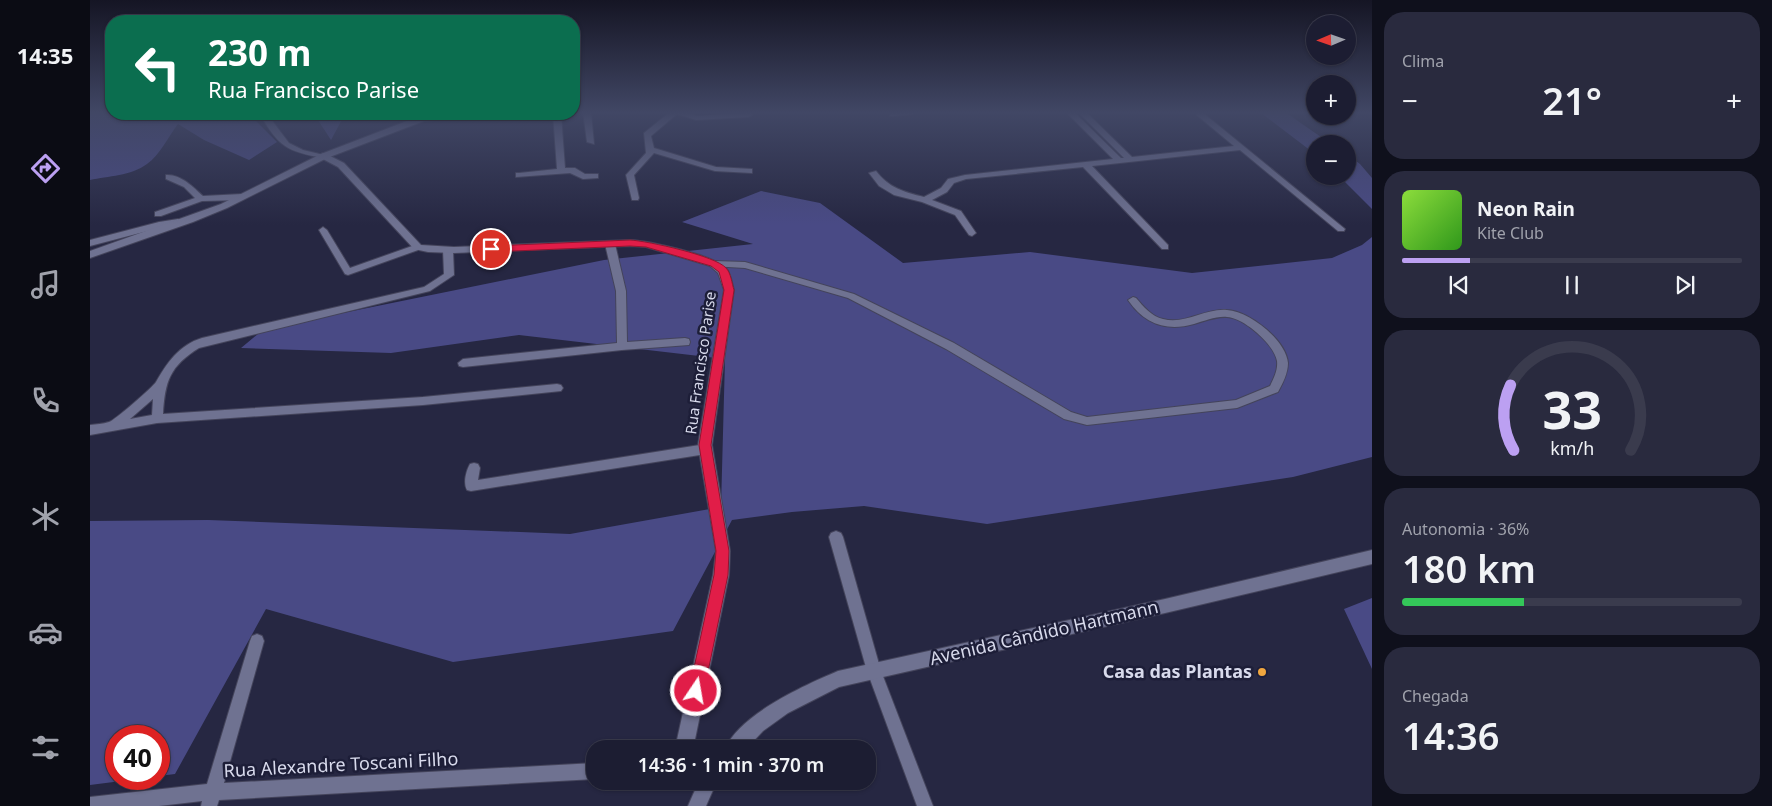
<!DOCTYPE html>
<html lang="pt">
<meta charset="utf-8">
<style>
body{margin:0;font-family:"Noto Sans",sans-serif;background:#292a3e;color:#f1f3f6;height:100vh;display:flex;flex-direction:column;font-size:19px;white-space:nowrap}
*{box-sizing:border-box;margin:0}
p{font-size:16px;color:#a0a2ac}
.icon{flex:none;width:28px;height:28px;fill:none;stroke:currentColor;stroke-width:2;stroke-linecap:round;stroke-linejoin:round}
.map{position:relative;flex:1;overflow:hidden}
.sheet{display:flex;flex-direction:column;gap:12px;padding:12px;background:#0f101c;width:400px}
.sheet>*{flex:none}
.guide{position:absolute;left:15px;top:15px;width:475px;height:105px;border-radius:20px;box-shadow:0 1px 4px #0004,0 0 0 1px #3a3b4d;background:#0b6e4f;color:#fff;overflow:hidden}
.needle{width:32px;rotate:268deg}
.tools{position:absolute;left:1216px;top:15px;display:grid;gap:10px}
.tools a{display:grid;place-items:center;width:50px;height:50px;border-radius:50%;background:#1c1d32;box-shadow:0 1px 4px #0004,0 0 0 1px #3a3b4d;font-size:25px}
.speed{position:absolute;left:15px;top:725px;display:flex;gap:10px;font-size:25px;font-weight:700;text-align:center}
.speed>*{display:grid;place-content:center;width:65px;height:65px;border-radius:50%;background:#1c1d32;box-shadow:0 1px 4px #0004,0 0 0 1px #3a3b4d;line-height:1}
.speed .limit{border:8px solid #d22;background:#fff;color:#111}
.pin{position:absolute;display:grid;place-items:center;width:42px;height:42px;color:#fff;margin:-21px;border:2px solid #fff;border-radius:50%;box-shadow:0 1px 5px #0007}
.me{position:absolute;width:55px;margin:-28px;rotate:12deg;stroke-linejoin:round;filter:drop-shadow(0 0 4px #0008)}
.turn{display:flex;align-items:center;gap:18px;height:105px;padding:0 20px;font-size:22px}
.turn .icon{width:65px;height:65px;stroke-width:2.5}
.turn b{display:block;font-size:35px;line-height:42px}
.big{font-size:38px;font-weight:600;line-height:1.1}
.sheet .tile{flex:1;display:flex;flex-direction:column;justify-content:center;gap:8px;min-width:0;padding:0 18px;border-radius:20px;background:#292a3e}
.sheet .dial{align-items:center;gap:0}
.dial svg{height:130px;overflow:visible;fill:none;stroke:#3a3b4d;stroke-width:7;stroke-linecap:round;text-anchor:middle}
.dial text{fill:#f1f3f6;stroke:none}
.song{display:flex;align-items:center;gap:15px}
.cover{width:60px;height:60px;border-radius:8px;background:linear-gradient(135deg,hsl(90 70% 55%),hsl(110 70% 35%))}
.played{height:5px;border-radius:2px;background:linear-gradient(90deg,#bca0f2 20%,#3a3b4d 20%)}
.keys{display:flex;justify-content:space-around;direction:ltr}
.heat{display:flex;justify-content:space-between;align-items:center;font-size:28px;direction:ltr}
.charge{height:8px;border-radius:4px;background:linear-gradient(90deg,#34c759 36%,#3a3b4d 0)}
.trip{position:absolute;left:496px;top:740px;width:290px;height:50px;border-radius:20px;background:#1c1d32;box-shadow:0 1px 4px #0004,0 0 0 1px #3a3b4d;font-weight:600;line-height:50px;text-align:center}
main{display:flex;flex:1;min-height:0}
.tab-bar{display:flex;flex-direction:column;width:90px;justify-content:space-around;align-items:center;background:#0b0c14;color:#a0a2ac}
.tab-bar .icon{width:35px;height:35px}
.tab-bar .on{color:#bca0f2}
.tab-bar b{font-size:22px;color:#f1f3f6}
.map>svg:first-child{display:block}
</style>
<main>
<nav class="tab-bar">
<b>14:35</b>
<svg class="icon on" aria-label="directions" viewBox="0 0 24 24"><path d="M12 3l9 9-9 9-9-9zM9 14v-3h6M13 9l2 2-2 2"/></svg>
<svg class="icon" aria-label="music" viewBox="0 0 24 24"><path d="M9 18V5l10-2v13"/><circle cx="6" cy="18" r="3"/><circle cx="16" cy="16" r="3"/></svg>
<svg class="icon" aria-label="phone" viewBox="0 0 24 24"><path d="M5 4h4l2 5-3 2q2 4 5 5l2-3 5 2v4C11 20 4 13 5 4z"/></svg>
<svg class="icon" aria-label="climate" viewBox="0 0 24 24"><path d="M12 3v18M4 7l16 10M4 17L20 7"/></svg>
<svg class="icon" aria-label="car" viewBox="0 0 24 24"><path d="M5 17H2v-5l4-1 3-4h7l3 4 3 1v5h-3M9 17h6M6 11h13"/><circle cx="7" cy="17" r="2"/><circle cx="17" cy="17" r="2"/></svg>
<svg class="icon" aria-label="filters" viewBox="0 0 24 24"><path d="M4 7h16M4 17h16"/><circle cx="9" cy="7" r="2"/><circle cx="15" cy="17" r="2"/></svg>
</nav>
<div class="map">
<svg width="1282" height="806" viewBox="0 0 1282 806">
<rect width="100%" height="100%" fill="#262742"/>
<g fill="#494a85">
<path d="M0,112L159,114L187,142L159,160L114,140L88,124C78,137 70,155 57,164C41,176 18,176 0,180Z"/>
<polygon points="1170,112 1195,112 1241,144 1225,144 1225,154"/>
<polygon points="227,114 255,114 241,140 226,117"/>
<polygon points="1258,155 1270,164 1282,178 1282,209 1249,176 1258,176"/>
<polygon points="671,191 730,203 813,263 940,252 1102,273 1242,258 1272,245 1282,237 1282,457 1203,477 897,524 774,506 702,512 642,520 583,631 363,662 176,609 85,774 69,776 69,736 26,736 26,779 47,779 0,785 0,521 118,520 480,534 631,507 635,359 429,335 301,353 151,348 174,329 514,260 663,244 592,222"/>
<polygon points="1282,598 1282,669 1254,609"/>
</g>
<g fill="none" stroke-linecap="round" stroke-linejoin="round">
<defs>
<g id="minor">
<polygon points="493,112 501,112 504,144 497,142"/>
<polygon points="580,112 596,112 607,116 661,113 662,115 658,117 606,120 587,114 561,136 564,148 626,167 662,169 662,173 625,171 564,153 544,175 549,198 548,200 542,200 536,175 556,153 554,133"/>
<polygon points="800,112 826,112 822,114 803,116 800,116"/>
<path d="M976,112H984L1031,158H1034L988,112H996L1042,157L1144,146L1103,112H1112L1255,229L1254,231H1248L1150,150L1002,166L1078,245V249H1072L993,167L876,179L864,183L857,192L842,200L871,211L886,233L882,236L879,235L865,215L832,202L804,195L789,186L779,173L786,171C799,188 814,192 834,197L851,188L858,179L875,175L1023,159Z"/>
<path d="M170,114H177L199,143L213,150L238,156L234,158C197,152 188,146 170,114Z"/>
<polygon points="463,114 471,114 475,168 485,168 495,174 508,174 508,178 493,179 480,173 426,177 426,173 429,173 467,169"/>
<path d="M76,175C91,174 103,187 113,196L152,194L156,197L152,200L112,201L71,216H65V212L105,198L94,187L76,179Z"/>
<polygon points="88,219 92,222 91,224 69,228 0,246 0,240 69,222"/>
<polygon points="233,227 237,230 260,268 325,245 328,244 333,247 331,249 258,275 255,274 229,230"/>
<polygon points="520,241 525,244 536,291 537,342 595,338 599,339 600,342 599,345 532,350 373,367 369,366 368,363 373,359 527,343 526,291 515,244"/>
<path d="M358,247L363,250L364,275L340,291L109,348C80,366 75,381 73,414L333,397L467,384L471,385L473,388L471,391L333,405L67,423L0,435V425C6,424 13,424 19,422C24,421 63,387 66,382C77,363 89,345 112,338L334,287L354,274L353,250ZM63,399L62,415L40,419Z"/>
<path d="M624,261L655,262L764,294L864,343L981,412L997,417L1146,400L1180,386C1184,378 1188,370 1187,361C1184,344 1154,318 1137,317C1126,316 1115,321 1104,324C1077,332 1054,324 1038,300L1043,297L1046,298C1053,306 1062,317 1073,319C1095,325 1115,308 1137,310C1159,311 1196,340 1198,363C1198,373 1193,383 1188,392L1147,408L997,425L974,419L856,349L758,298L655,268L621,266V262Z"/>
<path d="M616,444L620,446L622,449L620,452L616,454L381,491L377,490C373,483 376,471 380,464L384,463L388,464L390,468L388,480Z"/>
<polygon points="746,531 751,533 753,537 791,671 843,806 827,806 777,671 739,537 741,533"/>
<polygon points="167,634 172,636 174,641 134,783 505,763 505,779 129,800 127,806 111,806 112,801 69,806 0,806 0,797 117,784 160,641 162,636"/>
</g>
<path id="tertiary" d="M234,153L254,163L331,245L364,247L540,240C559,241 624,255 636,268C641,273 642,284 644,290L622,445L640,551L639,575L603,749H585L623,575L626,551L608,445L634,290L628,273L620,266L556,247L540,246L364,253L338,252L324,249L248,167L231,158V154Z"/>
<g id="secondary">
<polygon points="365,114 390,114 386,116 334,121 237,158 137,208 103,222 0,258 0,251 131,204 231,154 330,116"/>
<path d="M1282,550V564L1075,613L749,687L698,713L673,731L656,749H635C650,714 715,685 748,671L1075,599Z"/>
<polygon points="609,781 627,781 616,806 598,806"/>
</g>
</defs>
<use href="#minor" stroke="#44445b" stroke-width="2"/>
<use href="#tertiary" stroke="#44445b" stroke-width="2"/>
<use href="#secondary" stroke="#44445b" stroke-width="2"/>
<use href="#minor" fill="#6f7291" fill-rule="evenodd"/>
<use href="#tertiary" fill="#6f7291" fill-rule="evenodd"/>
<use href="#secondary" fill="#6f7291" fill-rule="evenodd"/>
</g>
<linearGradient id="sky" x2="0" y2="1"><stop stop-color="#151524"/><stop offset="0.5" stop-color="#414765"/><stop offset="1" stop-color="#414765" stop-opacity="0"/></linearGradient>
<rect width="1282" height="225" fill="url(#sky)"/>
<path fill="#e11d48" stroke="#92132f" d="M540,240C558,241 626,256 636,268C641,273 642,284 644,290L621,445L639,551L638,575L614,691L612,696L606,698L601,696L599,691L624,575L626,551L609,445L634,290L629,272L621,266L556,247L540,246L401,252L397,249L401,246Z"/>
<circle fill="#f0a63f" stroke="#1d1e38" stroke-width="2" cx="1172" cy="672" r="5"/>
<g text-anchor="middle" stroke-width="5" stroke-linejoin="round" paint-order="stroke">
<g font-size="15" fill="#d8daec" stroke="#1d1e38">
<text transform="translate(611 363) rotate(-82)" y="5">Rua Francisco Parise</text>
</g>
<g font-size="18" fill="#d8daec" stroke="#1d1e38">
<text transform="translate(954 633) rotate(-13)" y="6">Avenida Cândido Hartmann</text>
<text transform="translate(251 765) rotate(-3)" y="6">Rua Alexandre Toscani Filho</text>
</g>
<g font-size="18" font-weight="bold" fill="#d8daec" stroke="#1d1e38" text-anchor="end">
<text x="1162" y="678">Casa das Plantas</text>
</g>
</g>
</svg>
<div class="tools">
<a><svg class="needle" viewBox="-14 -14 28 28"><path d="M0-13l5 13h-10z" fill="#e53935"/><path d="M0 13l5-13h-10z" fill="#a0a2ac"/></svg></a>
<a>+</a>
<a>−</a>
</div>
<div class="speed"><div class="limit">40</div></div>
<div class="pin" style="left:401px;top:249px;background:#d93025"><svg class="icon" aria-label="arrive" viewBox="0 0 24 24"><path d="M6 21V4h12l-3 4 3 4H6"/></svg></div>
<svg class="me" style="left:606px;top:691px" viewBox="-20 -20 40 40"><circle r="17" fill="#e11d48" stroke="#fff" stroke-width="3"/><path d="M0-11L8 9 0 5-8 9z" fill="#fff"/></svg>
<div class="trip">14:36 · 1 min · 370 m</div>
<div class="guide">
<div class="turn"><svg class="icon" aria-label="left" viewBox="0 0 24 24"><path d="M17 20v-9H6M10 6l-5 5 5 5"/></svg><div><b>230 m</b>Rua Francisco Parise</div></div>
</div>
</div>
<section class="sheet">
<div class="tile"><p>Clima</p>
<div class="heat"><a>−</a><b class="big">21°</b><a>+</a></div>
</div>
<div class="tile">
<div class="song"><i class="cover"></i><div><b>Neon Rain</b><p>Kite Club</p></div></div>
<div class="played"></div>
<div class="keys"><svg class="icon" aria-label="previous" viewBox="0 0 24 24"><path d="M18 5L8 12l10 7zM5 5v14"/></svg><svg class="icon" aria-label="pause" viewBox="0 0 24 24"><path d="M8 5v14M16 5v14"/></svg><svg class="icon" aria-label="next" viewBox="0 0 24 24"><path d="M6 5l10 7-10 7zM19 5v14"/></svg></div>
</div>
<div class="tile dial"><svg viewBox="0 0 100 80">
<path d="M14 69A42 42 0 1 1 86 69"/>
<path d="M14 69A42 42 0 0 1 12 29" stroke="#bca0f2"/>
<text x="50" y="56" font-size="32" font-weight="700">33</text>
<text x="50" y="72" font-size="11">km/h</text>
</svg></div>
<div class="tile"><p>Autonomia · 36%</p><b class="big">180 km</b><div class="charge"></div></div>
<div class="tile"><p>Chegada</p><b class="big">14:36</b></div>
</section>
</main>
